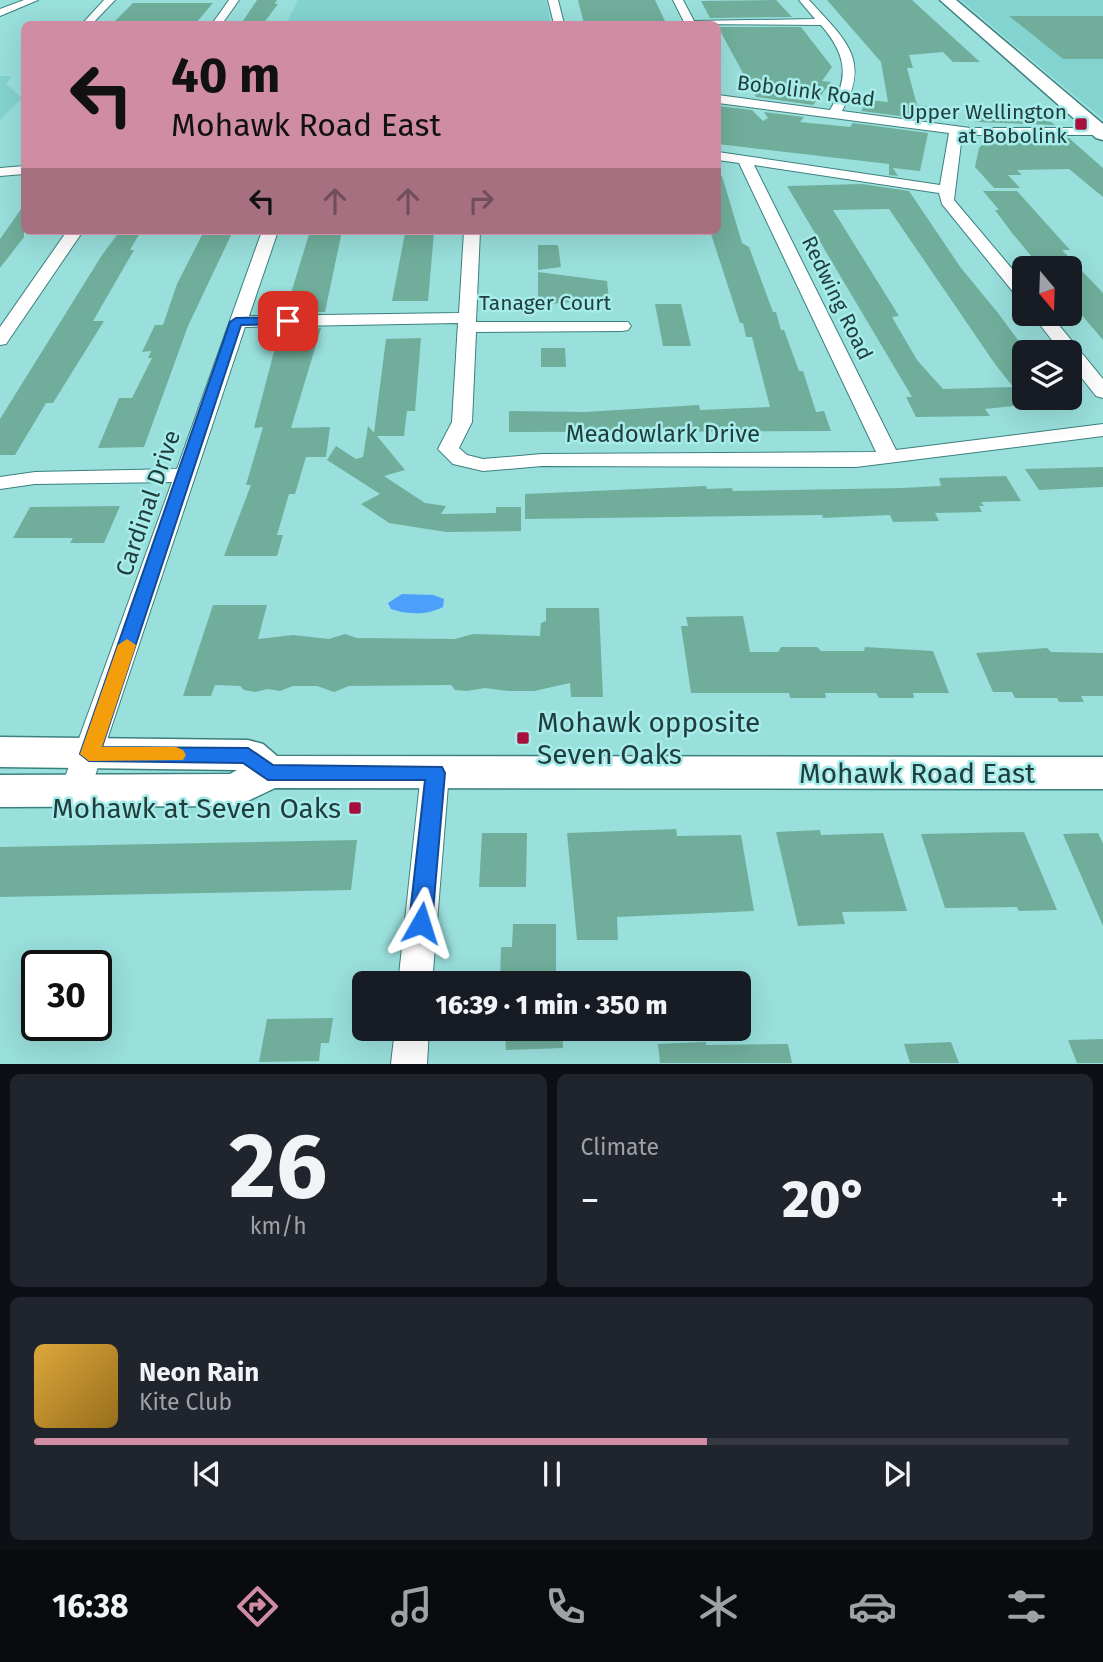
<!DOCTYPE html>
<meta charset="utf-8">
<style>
body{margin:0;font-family:"Fira Sans",sans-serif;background:#20242c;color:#f1f3f6;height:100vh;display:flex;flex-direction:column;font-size:26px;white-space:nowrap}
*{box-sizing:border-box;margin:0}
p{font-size:23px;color:#9ea1a6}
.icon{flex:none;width:38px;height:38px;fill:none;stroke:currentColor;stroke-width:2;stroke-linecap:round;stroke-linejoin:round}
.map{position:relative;height:1064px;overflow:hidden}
.side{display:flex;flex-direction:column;gap:10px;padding:10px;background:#0d0f14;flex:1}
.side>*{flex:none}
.guide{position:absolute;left:21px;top:21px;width:700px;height:214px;border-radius:10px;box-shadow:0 7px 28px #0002;background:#d08ca2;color:#111;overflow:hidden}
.needle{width:46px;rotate:161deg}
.buttons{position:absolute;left:1012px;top:256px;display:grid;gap:14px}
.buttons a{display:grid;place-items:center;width:70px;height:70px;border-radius:10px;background:#171b24;box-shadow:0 7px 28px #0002;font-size:35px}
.speed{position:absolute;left:21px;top:950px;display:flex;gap:14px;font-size:35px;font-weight:700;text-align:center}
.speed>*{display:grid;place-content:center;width:91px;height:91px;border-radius:50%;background:#171b24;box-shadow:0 7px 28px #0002;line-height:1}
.speed .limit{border:4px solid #111;border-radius:10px;background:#fff;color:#111}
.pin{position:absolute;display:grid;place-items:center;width:60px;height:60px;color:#fff;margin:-30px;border-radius:14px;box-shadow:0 4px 10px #0006}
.me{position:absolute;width:77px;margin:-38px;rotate:6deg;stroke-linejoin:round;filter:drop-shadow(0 0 5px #0008)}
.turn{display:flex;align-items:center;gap:24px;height:147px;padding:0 35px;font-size:32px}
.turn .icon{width:91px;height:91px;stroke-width:2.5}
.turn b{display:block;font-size:49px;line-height:60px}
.lanes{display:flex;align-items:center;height:66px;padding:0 35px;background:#0003;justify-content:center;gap:35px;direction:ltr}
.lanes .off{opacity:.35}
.big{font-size:52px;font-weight:800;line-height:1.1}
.side .card{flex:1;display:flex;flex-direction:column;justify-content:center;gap:10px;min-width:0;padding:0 24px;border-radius:10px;background:#20242c}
.side .dial{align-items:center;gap:0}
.dial b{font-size:91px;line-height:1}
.song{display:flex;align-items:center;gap:21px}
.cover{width:84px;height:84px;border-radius:10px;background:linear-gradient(135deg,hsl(40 70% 55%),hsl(40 70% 35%))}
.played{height:7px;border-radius:4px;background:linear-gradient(90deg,#d08ca2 65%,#363941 65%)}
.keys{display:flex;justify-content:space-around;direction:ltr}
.heat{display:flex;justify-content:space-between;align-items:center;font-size:38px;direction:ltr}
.side .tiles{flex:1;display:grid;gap:10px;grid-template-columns:1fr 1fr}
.card:last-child{grid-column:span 2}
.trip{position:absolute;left:352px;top:971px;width:399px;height:70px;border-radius:10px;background:#171b24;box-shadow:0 7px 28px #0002;font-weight:800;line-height:70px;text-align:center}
.tab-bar{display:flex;height:112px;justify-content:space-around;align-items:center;background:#090b0e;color:#9ea1a6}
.tab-bar .icon{width:49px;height:49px}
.tab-bar .selected{color:#d08ca2}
.tab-bar b{font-size:32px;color:#f1f3f6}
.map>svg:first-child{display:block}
</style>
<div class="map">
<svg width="1103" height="1064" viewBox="0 0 1103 1064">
<rect width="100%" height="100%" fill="#99dfdc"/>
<g fill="#83d3d0">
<polygon points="298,0 546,0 551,24 286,24"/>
<polygon points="961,0 1103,0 1103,119 1056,80"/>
<polygon points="0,76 12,76 6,84 22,98 0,120"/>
</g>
<path fill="#4c9ffb" d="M402,594L433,595L444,599L443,607C428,615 408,615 391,609L388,603Z"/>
<g fill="#70ae9b" fill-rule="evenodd">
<polygon points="257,0 277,0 275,4 278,4 263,24 241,24"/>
<polygon points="578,0 655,0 665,21 663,24 584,24"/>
<polygon points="776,0 792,17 710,18 701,1"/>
<polygon points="827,0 912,0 980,62 953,62 943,52 909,55 913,68 907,68 917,105 927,106 924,111 932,111 931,120 861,111 868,100 888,102 881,62"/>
<polygon points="133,3 213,3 195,24 117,24 120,21 115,21"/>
<polygon points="1009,16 1103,16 1103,59 1063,59"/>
<polygon points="718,27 801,27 832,67 822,81 831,82 813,105 756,97"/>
<polygon points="718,106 752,110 763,121 768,118 764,112 804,117 800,122 850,127 853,123 928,133 920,171 893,168 898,176 889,175 889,164 718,144"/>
<polygon points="975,111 1034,110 1055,125 975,122"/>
<polygon points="989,138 1069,138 1103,168 1103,197 1069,169 1017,170 1022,175 1008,175 1020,188 994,188 975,167 979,148"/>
<polygon points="722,176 742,243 749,247 773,312 776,312 781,330 784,330 799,371 803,371 816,412 824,411 831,431 509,432 509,411 585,412 699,405 700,410 770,407 752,337 746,337 743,323 740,323 710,231 718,231 718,177"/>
<path d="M862,184L909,191L961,268L998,313L1024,348V405L985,409L990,416L916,417L906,397H912L787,186ZM889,209L995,364L1013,387L943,389L917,360L892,317L899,316L833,210Z"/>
<polygon points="983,191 1017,191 1070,250 1062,250 1103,293 1103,340 1069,300 1069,268 1041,268 1012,233 995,210 999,210"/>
<polygon points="24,205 24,237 0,268 0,239"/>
<polygon points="120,231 141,231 130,250 134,250 93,321 104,321 53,403 46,403 15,455 0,455 0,419 102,255"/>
<polygon points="204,231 233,231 188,326 144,447 98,448 119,398 132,398 152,358 148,358 151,351 142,352 155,325 163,325 177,284"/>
<polygon points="310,231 342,231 325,312 285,313"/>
<polygon points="434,232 428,301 392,301 405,233"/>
<polygon points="538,245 558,245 561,267 538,270"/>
<polygon points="538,272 607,281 609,299 538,305"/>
<polygon points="655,304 681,304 691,346 663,346"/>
<polygon points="321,328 291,428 330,427 326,457 306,457 295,494 289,494 277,535 283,535 277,556 224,556 251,485 246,485 263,427 254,428 280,329"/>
<polygon points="421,338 415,411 407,411 404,436 377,436 405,470 384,476 425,503 446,506 441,514 496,513 496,507 521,507 521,531 446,532 389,523 361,504 380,494 327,460 336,446 356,459 363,457 368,426 374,433 386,339"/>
<polygon points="541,348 565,348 566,367 541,367"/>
<polygon points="1103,467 1103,487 1039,490 1025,469"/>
<polygon points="1006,476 1021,501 981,502 984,506 979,506 982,512 935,513 939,521 893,522 890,515 823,518 822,515 525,519 525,494 706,486 707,489 732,488 733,491 902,488 941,486 939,478"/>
<polygon points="120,506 104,543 70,543 73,538 13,538 30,507"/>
<polygon points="213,605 267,605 258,639 293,635 329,639 345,634 357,638 455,639 473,634 540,636 541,623 546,621 546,608 599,608 603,697 571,697 570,683 534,691 508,691 485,688 467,691 455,690 451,685 349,686 334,692 317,686 293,686 280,691 268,689 255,692 244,690 240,686 215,685 211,696 183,696"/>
<polygon points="743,616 750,652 778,652 781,647 817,647 821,651 864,651 865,647 933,651 949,693 913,693 914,698 879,698 876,693 825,693 826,698 790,698 789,693 691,693 681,626 688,626 686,617"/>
<polygon points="1047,648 1051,652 1103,653 1103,696 1081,696 1084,702 1059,702 1057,698 1015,698 1012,692 993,692 976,653"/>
<polygon points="676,829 677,836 741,835 754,911 617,917 618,940 577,940 567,833"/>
<polygon points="820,830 821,835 883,833 907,911 842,912 845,924 798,926 776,832"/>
<polygon points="1024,832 1057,910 1019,911 1017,907 945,908 921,834"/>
<polygon points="482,833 527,833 526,887 479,887"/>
<polygon points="1098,833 1103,844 1103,926 1063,834"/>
<polygon points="357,840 351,890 0,897 0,847"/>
<polygon points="513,924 556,924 556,980 500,980 501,947 512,947"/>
<polygon points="333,1018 329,1043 321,1043 319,1061 259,1062 267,1019"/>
<polygon points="505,1029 562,1029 563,1048 506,1050"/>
<polygon points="1103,1039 1103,1063 1077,1063 1068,1040"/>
<polygon points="706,1042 706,1045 788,1044 792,1063 660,1063 658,1044"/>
<polygon points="951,1042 959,1063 910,1063 904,1044"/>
</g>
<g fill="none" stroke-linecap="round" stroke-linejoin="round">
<defs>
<g id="street">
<polygon points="24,0 38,0 0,16 0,9"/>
<polygon points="104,0 115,0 92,24 82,24"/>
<polygon points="229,0 239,0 222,24 212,24"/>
<polygon points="548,0 558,0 564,24 554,24"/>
<path d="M673,0H683L694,21L815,19L799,0H809C844,39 872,59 842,111L970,128H1103V134L1099,135H962L954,200L1024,283V299L1018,298L942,204L939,193L754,165L896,450L1103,424V436L856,467L542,466L483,471L453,464L438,449L452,422L458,323L245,327L90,791L85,799L75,802L65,799L60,791L172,482L35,484L0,489V477L35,472L177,469L262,231H278L249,316L459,313L464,231H480L476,322H628L631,326L628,330L622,331L476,332L472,422L459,448L467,455L483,459L542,454L876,452L739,163L718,160V152L940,185L949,133L718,103V95L830,110C850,77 846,54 821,25L685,24Z"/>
<polygon points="24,166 24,174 0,176 0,168"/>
<polygon points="67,231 83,231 6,344 0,345 0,327"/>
<polygon points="1031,313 1049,313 1103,379 1103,398 1096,396 1069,362 1069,352 1061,352"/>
<polygon points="435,762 445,765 449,773 432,984 398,984 421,773 425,765"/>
<polygon points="395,1029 429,1029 427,1064 391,1064"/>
</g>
<g id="secondary">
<polygon points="940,0 956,0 1103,124 1103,140 1096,138"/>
<polygon points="0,737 248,740 263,744 277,756 1103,757 1103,789 275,788 237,806 0,807 0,775 230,774 237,770 0,767"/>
</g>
</defs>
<use href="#street" stroke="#3b807e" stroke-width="2"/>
<use href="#secondary" stroke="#3b807e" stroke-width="3"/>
<use href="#street" fill="#fff" fill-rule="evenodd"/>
<use href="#secondary" fill="#fff" fill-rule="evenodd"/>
</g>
<polygon fill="#1a73e8" stroke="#114b97" stroke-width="2" points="288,317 294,321 292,324 241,325 102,747 248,748 273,765 442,767 445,773 432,923 429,930 421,933 413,930 409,923 425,780 268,780 243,763 89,761 80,754 230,322 236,318"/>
<polygon fill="#f59e0b" points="127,639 136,645 102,747 176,747 183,750 186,755 183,760 89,761 80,754 118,645"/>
<g fill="#a70f3c" stroke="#a6ecea" stroke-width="2.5">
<rect x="1074" y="117" width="14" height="14" rx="3.5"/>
<rect x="516" y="731" width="14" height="14" rx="3.5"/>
<rect x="348" y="801" width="14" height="14" rx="3.5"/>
</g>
<g text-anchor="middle" stroke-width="5" stroke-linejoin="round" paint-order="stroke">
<g font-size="21" fill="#213e3d" stroke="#a6ecea">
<text transform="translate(806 91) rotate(7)" y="7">Bobolink Road</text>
<text transform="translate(837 298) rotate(64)" y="7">Redwing Road</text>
<text x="545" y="310">Tanager Court</text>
</g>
<g font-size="21" fill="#213e3d" stroke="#a6ecea" text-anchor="end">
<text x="1067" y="119">Upper Wellington<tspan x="1067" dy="24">at Bobolink</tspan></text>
</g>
<g font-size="24" fill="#213e3d" stroke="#a6ecea">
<text x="663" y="442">Meadowlark Drive</text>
<text transform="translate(148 503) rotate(-71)" y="8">Cardinal Drive</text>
</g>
<g font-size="28" fill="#213e3d" stroke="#a6ecea" text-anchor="start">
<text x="537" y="732">Mohawk opposite<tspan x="537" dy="32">Seven Oaks</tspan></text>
<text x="341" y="818" text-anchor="end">Mohawk at Seven Oaks</text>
</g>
<g font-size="28" fill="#213e3d" stroke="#a6ecea">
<text x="917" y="783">Mohawk Road East</text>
</g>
</g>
</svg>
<div class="buttons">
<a><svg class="needle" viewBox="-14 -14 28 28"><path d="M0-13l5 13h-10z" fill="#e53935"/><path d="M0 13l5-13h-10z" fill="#9ea1a6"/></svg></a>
<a><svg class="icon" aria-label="layers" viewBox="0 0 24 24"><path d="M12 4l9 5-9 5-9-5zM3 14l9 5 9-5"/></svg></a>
</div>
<div class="speed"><div class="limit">30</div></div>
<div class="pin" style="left:288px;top:321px;background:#d93025"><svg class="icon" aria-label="arrive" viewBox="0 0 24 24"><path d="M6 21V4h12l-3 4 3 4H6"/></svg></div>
<svg class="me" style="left:421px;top:923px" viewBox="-20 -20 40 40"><path d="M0-17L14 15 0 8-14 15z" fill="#1a73e8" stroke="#fff" stroke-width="4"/></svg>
<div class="trip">16:39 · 1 min · 350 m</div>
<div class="guide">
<div class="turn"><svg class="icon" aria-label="left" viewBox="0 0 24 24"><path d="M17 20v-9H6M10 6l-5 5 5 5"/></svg><div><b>40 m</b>Mohawk Road East</div></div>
<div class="lanes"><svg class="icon" aria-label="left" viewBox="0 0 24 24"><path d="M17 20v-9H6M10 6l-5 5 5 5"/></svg><svg class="icon off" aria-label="ahead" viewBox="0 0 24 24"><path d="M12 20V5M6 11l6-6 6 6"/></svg><svg class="icon off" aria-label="ahead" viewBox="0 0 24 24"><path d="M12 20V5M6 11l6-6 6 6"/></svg><svg class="icon off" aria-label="right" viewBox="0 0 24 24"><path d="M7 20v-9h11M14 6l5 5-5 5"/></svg></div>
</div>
</div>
<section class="side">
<div class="tiles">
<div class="card dial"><b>26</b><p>km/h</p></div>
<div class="card"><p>Climate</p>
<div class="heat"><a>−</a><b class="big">20°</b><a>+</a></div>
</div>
<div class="card">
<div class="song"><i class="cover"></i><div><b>Neon Rain</b><p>Kite Club</p></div></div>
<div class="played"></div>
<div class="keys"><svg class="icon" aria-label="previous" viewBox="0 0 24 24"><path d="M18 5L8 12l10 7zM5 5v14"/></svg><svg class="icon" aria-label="pause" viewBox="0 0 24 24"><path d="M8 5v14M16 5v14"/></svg><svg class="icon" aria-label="next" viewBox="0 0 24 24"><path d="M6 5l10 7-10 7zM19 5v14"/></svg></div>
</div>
</div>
</section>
<nav class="tab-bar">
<b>16:38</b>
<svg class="icon selected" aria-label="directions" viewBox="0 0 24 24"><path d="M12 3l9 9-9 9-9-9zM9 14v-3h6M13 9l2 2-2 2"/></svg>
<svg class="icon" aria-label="music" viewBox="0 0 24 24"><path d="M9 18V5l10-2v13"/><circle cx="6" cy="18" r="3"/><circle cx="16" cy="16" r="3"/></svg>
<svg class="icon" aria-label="phone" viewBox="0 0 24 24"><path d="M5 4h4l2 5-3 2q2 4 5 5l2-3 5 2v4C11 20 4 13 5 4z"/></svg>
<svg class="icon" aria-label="climate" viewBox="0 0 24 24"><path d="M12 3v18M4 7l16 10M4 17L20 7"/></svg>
<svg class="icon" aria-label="car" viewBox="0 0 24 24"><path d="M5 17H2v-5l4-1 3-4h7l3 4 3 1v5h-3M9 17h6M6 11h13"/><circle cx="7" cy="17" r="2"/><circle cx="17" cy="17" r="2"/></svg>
<svg class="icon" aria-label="filters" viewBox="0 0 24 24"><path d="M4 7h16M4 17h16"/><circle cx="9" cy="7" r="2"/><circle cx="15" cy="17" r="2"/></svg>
</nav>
